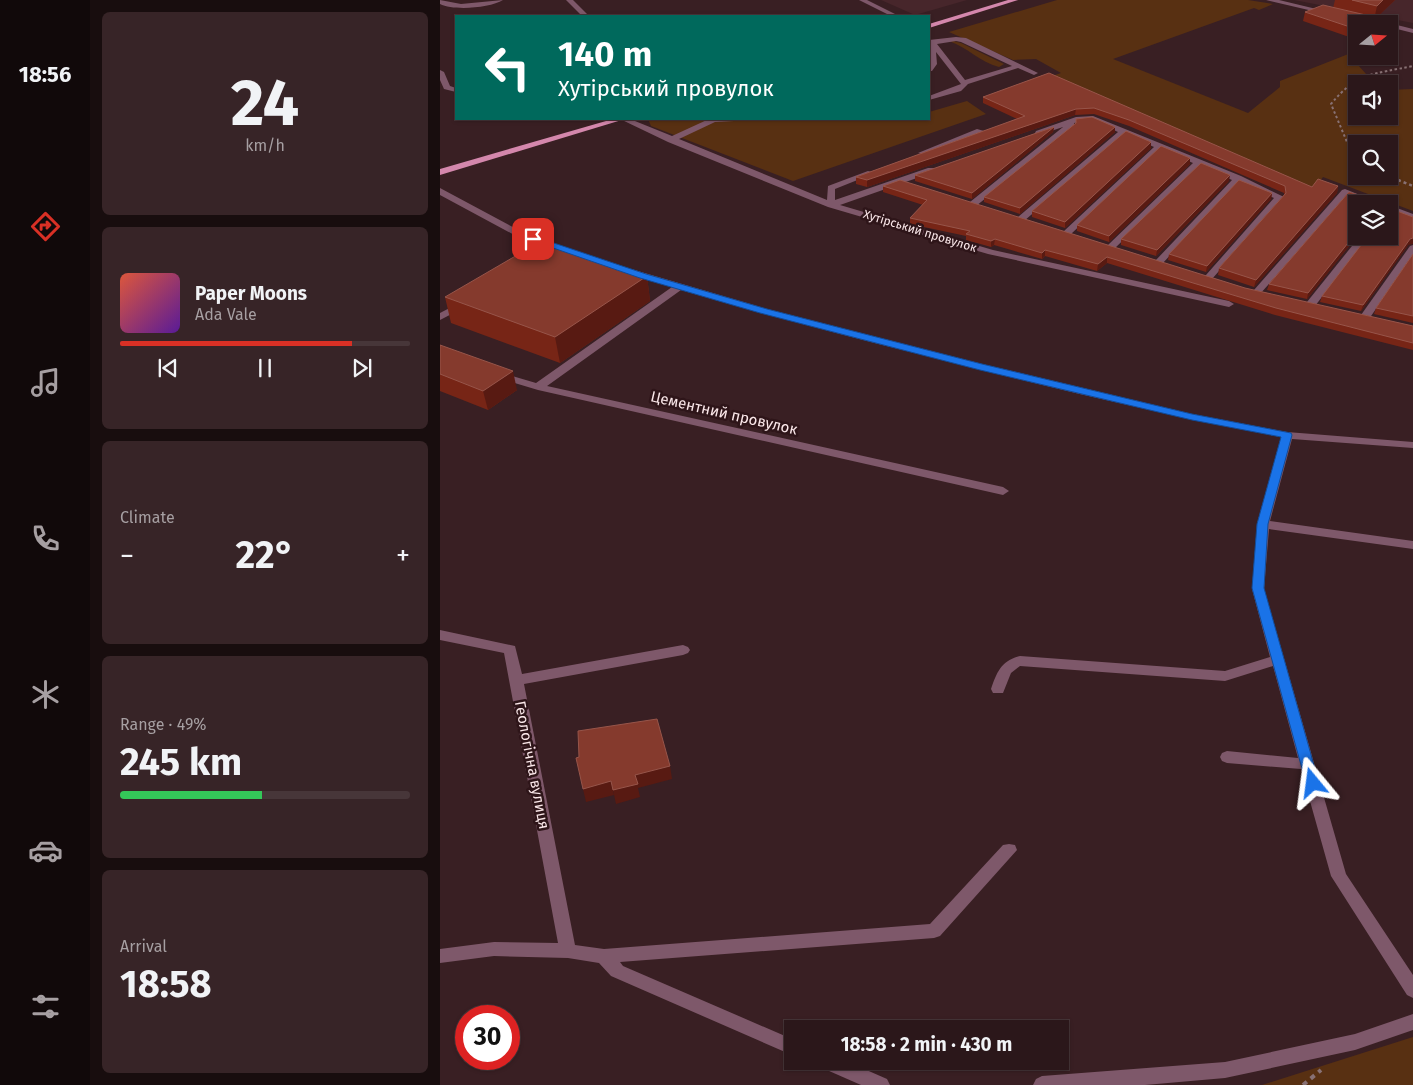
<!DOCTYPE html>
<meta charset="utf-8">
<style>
body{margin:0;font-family:"Fira Sans",sans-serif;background:#372427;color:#f1f3f6;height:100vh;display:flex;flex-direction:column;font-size:19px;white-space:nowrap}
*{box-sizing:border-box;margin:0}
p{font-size:16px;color:#a69fa2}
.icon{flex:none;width:28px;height:28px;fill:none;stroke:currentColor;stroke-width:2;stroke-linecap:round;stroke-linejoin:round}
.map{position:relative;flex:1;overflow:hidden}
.panel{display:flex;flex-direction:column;gap:12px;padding:12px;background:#180d0e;width:350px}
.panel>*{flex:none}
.hud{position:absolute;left:15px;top:15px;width:475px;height:105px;border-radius:0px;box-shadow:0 1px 4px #0004,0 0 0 1px #473639;background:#00695c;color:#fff;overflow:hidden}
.needle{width:32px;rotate:72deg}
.buttons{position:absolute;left:908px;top:15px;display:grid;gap:10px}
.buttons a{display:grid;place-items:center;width:50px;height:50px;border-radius:0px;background:#2b171a;box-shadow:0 1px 4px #0004,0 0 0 1px #473639;font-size:25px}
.speed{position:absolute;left:15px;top:1005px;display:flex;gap:10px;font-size:25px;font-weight:700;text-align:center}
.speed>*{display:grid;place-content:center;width:65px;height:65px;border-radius:50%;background:#2b171a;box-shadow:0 1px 4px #0004,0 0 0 1px #473639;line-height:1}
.speed .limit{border:8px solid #d22;background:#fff;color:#111}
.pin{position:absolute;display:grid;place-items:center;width:42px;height:42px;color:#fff;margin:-21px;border-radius:10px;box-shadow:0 2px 8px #0006}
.me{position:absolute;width:55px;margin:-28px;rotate:344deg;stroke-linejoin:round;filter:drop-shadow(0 0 4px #0008)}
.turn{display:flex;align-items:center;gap:18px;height:105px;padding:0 20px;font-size:22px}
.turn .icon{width:65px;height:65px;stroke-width:2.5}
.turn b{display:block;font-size:35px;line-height:42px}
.big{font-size:38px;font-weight:700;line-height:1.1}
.panel .tile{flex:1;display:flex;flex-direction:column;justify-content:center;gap:8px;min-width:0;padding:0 18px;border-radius:8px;background:#372427}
.panel .dial{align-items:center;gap:0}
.dial b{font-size:65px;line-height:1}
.song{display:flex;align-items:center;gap:15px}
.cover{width:60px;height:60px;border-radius:8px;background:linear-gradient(135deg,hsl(10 70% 55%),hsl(270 70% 35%))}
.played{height:5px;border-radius:2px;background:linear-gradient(90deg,#d93025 80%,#473639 80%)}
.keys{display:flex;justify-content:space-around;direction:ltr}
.heat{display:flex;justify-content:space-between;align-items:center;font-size:28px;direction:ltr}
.charge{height:8px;border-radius:4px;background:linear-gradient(90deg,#34c759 49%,#473639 0)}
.trip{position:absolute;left:344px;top:1020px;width:285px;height:50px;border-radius:0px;background:#2b171a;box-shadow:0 1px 4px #0004,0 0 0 1px #473639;font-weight:700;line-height:50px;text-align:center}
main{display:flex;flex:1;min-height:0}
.tab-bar{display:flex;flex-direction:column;width:90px;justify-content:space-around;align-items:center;background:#11090a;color:#a69fa2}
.tab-bar .icon{width:35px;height:35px}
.tab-bar .selected{color:#d93025}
.tab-bar b{font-size:22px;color:#f1f3f6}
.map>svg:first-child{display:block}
</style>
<main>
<nav class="tab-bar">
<b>18:56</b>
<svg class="icon selected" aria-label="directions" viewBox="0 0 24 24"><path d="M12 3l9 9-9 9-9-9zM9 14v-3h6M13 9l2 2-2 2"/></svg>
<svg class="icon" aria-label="music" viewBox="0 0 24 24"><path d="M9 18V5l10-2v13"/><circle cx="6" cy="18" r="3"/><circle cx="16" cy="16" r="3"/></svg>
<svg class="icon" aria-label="phone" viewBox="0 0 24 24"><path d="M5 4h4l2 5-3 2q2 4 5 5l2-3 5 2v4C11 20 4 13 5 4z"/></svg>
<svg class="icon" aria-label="climate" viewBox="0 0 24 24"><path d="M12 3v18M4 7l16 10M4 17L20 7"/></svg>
<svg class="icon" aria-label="car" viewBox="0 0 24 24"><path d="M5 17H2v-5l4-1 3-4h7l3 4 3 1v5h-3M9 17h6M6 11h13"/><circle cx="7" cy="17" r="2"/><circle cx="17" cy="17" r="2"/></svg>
<svg class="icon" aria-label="filters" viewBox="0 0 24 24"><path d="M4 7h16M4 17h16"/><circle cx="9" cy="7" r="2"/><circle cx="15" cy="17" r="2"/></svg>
</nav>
<section class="panel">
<div class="tile dial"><b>24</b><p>km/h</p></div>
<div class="tile">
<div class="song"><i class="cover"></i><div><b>Paper Moons</b><p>Ada Vale</p></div></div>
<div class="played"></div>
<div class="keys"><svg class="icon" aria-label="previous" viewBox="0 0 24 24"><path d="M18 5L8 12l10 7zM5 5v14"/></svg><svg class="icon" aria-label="pause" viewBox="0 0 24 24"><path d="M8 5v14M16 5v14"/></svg><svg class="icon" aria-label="next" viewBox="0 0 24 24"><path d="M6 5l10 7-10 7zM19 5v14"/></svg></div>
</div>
<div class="tile"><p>Climate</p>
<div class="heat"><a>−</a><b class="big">22°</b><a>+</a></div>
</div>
<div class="tile"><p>Range · 49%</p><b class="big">245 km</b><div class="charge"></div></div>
<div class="tile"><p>Arrival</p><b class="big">18:58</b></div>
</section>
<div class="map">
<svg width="973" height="1085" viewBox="0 0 973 1085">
<rect width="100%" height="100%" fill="#391f23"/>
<g fill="#47262b">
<polygon points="441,0 527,0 475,15"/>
<polygon points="854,0 973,0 973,23"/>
</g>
<g fill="#583012" fill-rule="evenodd">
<path d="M617,0H808L833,4L819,10L814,8L673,59L808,113L840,87V81L916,51V56H927L918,65L935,84H916V116H949V90L973,89V211L883,177L871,194L606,78L621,73L596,59L573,60L509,32ZM916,144H949V176H916Z"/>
<path d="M510,40L521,43L564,64L559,67C540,62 527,47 509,41Z"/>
<polygon points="527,101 546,114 353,181 211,126 208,119 489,119 489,112"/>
<polygon points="973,1037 973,1085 822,1085"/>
</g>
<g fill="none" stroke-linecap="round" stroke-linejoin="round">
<g stroke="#887174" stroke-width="2" stroke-dasharray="2.5 2.5" stroke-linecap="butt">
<path d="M916,153L907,142L891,104C917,72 935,74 973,66"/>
<polyline points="949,176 961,181"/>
</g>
<polyline stroke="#887174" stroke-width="2.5" stroke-dasharray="3 3" stroke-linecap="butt" points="958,180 973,186"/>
<polyline stroke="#887174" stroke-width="4" stroke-dasharray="5 5" stroke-linecap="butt" points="863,1085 881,1070"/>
<g fill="#7e586a" fill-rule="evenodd">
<path d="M0,0L21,4L63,0C50,8 14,11 0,4Z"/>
<polygon points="126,0 133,0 149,16 142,16"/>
<polygon points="419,0 427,0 459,16 451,16"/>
<polygon points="826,0 839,0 893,13 890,15"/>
<polygon points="914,16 943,23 944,24 930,24 912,19 912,17"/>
<polygon points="949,23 973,29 973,33 949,27 949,24 946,24"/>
<path d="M516,37L526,38L598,73L594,75L578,68L528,84L521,91L489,100V96L521,84L496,52L497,64L492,71H489V40ZM516,41L521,42L572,66L525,80L497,44Z"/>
<polygon points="0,70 4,72 10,86 16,88 16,92 4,89 0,80"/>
<polygon points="653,116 801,176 844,197 772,279 769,280 764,277 766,275 834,198 798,183 722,264 716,264 716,260 792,180 760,166 674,249 668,249 668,245 753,163 720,149 630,235 624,235 624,231 714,147 685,134 584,221 578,221 578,217 678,132 652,120 634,123 634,127 536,206 530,206 530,202 623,127 599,135 595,133 596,131 636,117"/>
<polygon points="180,119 190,119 232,136 269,119 298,119 294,121 275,122 239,139 387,200 388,186 428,171 435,173 395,189 395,200 488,168 494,168 494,172 400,205 553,250 789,301 794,304 789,307 548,254 388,207 228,142"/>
<polygon points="537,129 544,131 485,155 478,153"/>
<polygon points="0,188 84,233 120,246 115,249 78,237 0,195"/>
<polygon points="905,189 942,204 929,204 907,196 820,294 814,294 814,290 902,190"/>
<polygon points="949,205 973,214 973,220 949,211"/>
<polygon points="920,236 929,236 875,306 867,306 867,302"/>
<polygon points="973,245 973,255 929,319 921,319 921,315 970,246"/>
<path d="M191,269L327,309L542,364L752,414L847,432L973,442V448L852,439L830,521L973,541V549L829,529L824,589L906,874L973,975V998L967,995L891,876L861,769L787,763L782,761L780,757L782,753L787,751L858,758L833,666L785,681L580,666L571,673L563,693H553L551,689C557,672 561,661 580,656L785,671L830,657L812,589L817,524L841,437C719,414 599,385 479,354C399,334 320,313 241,290L107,386L563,487L569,491L563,495L98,390L55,377L54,375L59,372L96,383L232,287L188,274V270Z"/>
<polygon points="23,301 27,302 27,306 0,320 0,313"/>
<polygon points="0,630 75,646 82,674 243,645 248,647 250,650 248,653 243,655 84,684 135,945 164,949 490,924 563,845 569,844 575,845 577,850 500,936 494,938 180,962 183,966 352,1039 352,1055 171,976 159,963 128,958 54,956 0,963 0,949 54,942 118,943 64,653 0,640"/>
<polygon points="973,1014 973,1030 915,1050 785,1078 705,1085 593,1085 596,1079 602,1076 785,1062 915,1034"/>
<polygon points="377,1061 406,1061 447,1079 450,1085 421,1085 380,1067"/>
</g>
<g fill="#d487ac" fill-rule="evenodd">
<polygon points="568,0 578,0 489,28 489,24"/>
<polygon points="173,119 185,119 0,175 0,169"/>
</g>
</g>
<g fill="#772516">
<polygon points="895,0 955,0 934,20 930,19 929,24 916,24 916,37 915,39 863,21 865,12 893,8"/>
<polygon points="609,73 872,187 898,186 897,193 814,287 778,275 779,268 844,195 844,193 689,126 654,114 635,115 427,187 416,184 416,177 577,119 543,103 543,97"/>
<polygon points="614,127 613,132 532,199 475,181 475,175"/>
<polygon points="675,127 675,132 580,214 544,202 544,197"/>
<polygon points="711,142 711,148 625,228 592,217 592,211"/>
<polygon points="750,158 750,164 669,242 637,231 637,225"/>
<polygon points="789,181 716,256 681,245 681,239"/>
<polygon points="443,186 805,288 973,326 973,350 835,315 667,263 657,271 605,256 602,259 554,245 551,247 526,240 526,236 470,224 470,218 483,205 443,192"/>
<polygon points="909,192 940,202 939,204 916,204 916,236 917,236 867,299 827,290 829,284"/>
<polygon points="832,193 831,199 766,272 728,260 729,254"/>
<polygon points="968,245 921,311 880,302 882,296"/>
<polygon points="973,254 973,323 934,314 936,308"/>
<polygon points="207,276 210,301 120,363 11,323 5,297"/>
<polygon points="0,345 77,390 48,410 0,391"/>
</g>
<g fill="#581a12">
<polygon points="943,0 955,0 934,20 937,6"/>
<polygon points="930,16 929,24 922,24"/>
<polygon points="636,109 635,115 427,187 427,180"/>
<polygon points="614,127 613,132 532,199 532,193"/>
<polygon points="675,127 675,132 580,214 580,208"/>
<polygon points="711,142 711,148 625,228 625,222"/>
<polygon points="750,158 750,164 669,242 669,236"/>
<polygon points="790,175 789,181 716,256 717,250"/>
<polygon points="898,186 897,193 814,287 816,280"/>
<polygon points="832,193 831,199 766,272 767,266"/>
<polygon points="916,233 916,236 917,236 867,299 868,293"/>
<polygon points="973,238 973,244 968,245 921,311 923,305 970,239"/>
<polygon points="555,239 554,245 551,247 551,241"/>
<polygon points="605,250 605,256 602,259 602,253"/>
<polygon points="667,257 667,263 657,271 658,264"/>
<polygon points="207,276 210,301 120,363 115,337"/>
<polygon points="73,371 77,390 48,410 43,391"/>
<polygon points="230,766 232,779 198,788 200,797 176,804 173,790 195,775"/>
<polygon points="171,781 174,795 146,802 143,789"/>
</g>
<g fill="#853a2d" stroke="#97554a">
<polygon points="912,0 943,0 937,6"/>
<polygon points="883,5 930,16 922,24 916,24 916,29 865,12"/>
<polygon points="609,73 872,187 878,179 898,186 816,280 779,268 846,193 845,186 689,120 654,108 636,109 427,180 416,177 585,116 543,97"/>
<polygon points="652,117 675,127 580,208 544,197 636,123 636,119"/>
<polygon points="614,127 532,193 475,175"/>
<polygon points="686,131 711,142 625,222 592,211"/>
<polygon points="721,146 750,158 669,236 637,225"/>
<polygon points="761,163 790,175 717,250 681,239"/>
<polygon points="460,180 805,288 973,326 973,343 836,308 667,257 658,264 605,250 602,253 555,239 551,241 526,234 530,231 470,218 487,200 443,186"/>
<polygon points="799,180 832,193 767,266 729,254"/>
<polygon points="909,192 940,202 938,204 916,204 916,233 868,293 829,284"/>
<polygon points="949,208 973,217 973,238 970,239 923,305 882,296 928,236 949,236"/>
<polygon points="103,240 207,276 115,337 5,297"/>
<polygon points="973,254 973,316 936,308"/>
<polygon points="0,345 73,371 43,391 0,374"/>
<polygon points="217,719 230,766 195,775 198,784 173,790 171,781 143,789 136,758 139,757 138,731"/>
</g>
<polygon fill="#1a73e8" stroke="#114b97" points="90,237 96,237 206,274 327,309 542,364 752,414 851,433 852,435 828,524 824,588 879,783 877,786 873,788 868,786 866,783 812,588 817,524 841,437 752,420 540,370 320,313 200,278 90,240"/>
<g text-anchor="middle" stroke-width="5" stroke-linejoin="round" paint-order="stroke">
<g font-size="12" fill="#fae7e9" stroke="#2e1519">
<text transform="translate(480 231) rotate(17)" y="4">Хутірський провулок</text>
</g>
<g font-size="15" fill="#fae7e9" stroke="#2e1519">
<text transform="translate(284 413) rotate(13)" y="5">Цементний провулок</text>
<text transform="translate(92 765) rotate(79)" y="5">Геологічна вулиця</text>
</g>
</g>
</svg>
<div class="buttons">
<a><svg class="needle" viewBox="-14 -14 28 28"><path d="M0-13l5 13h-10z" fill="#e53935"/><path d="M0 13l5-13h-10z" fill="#a69fa2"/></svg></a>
<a><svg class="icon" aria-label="sound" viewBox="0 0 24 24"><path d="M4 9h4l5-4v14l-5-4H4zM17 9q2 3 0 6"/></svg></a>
<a><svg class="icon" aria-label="search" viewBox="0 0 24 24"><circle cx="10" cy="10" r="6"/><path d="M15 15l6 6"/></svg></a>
<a><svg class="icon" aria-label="layers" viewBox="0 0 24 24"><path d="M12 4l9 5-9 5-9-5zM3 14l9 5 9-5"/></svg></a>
</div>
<div class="speed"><div class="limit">30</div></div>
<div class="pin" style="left:93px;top:239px;background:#d93025"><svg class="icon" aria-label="arrive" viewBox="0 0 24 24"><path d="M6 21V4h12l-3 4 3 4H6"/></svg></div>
<svg class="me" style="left:873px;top:783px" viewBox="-20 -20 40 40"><path d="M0-17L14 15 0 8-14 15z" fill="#1a73e8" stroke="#fff" stroke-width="4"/></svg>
<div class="trip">18:58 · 2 min · 430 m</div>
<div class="hud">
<div class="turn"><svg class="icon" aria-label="left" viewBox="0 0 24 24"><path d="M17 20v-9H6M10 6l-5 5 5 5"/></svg><div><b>140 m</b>Хутірський провулок</div></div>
</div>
</div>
</main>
